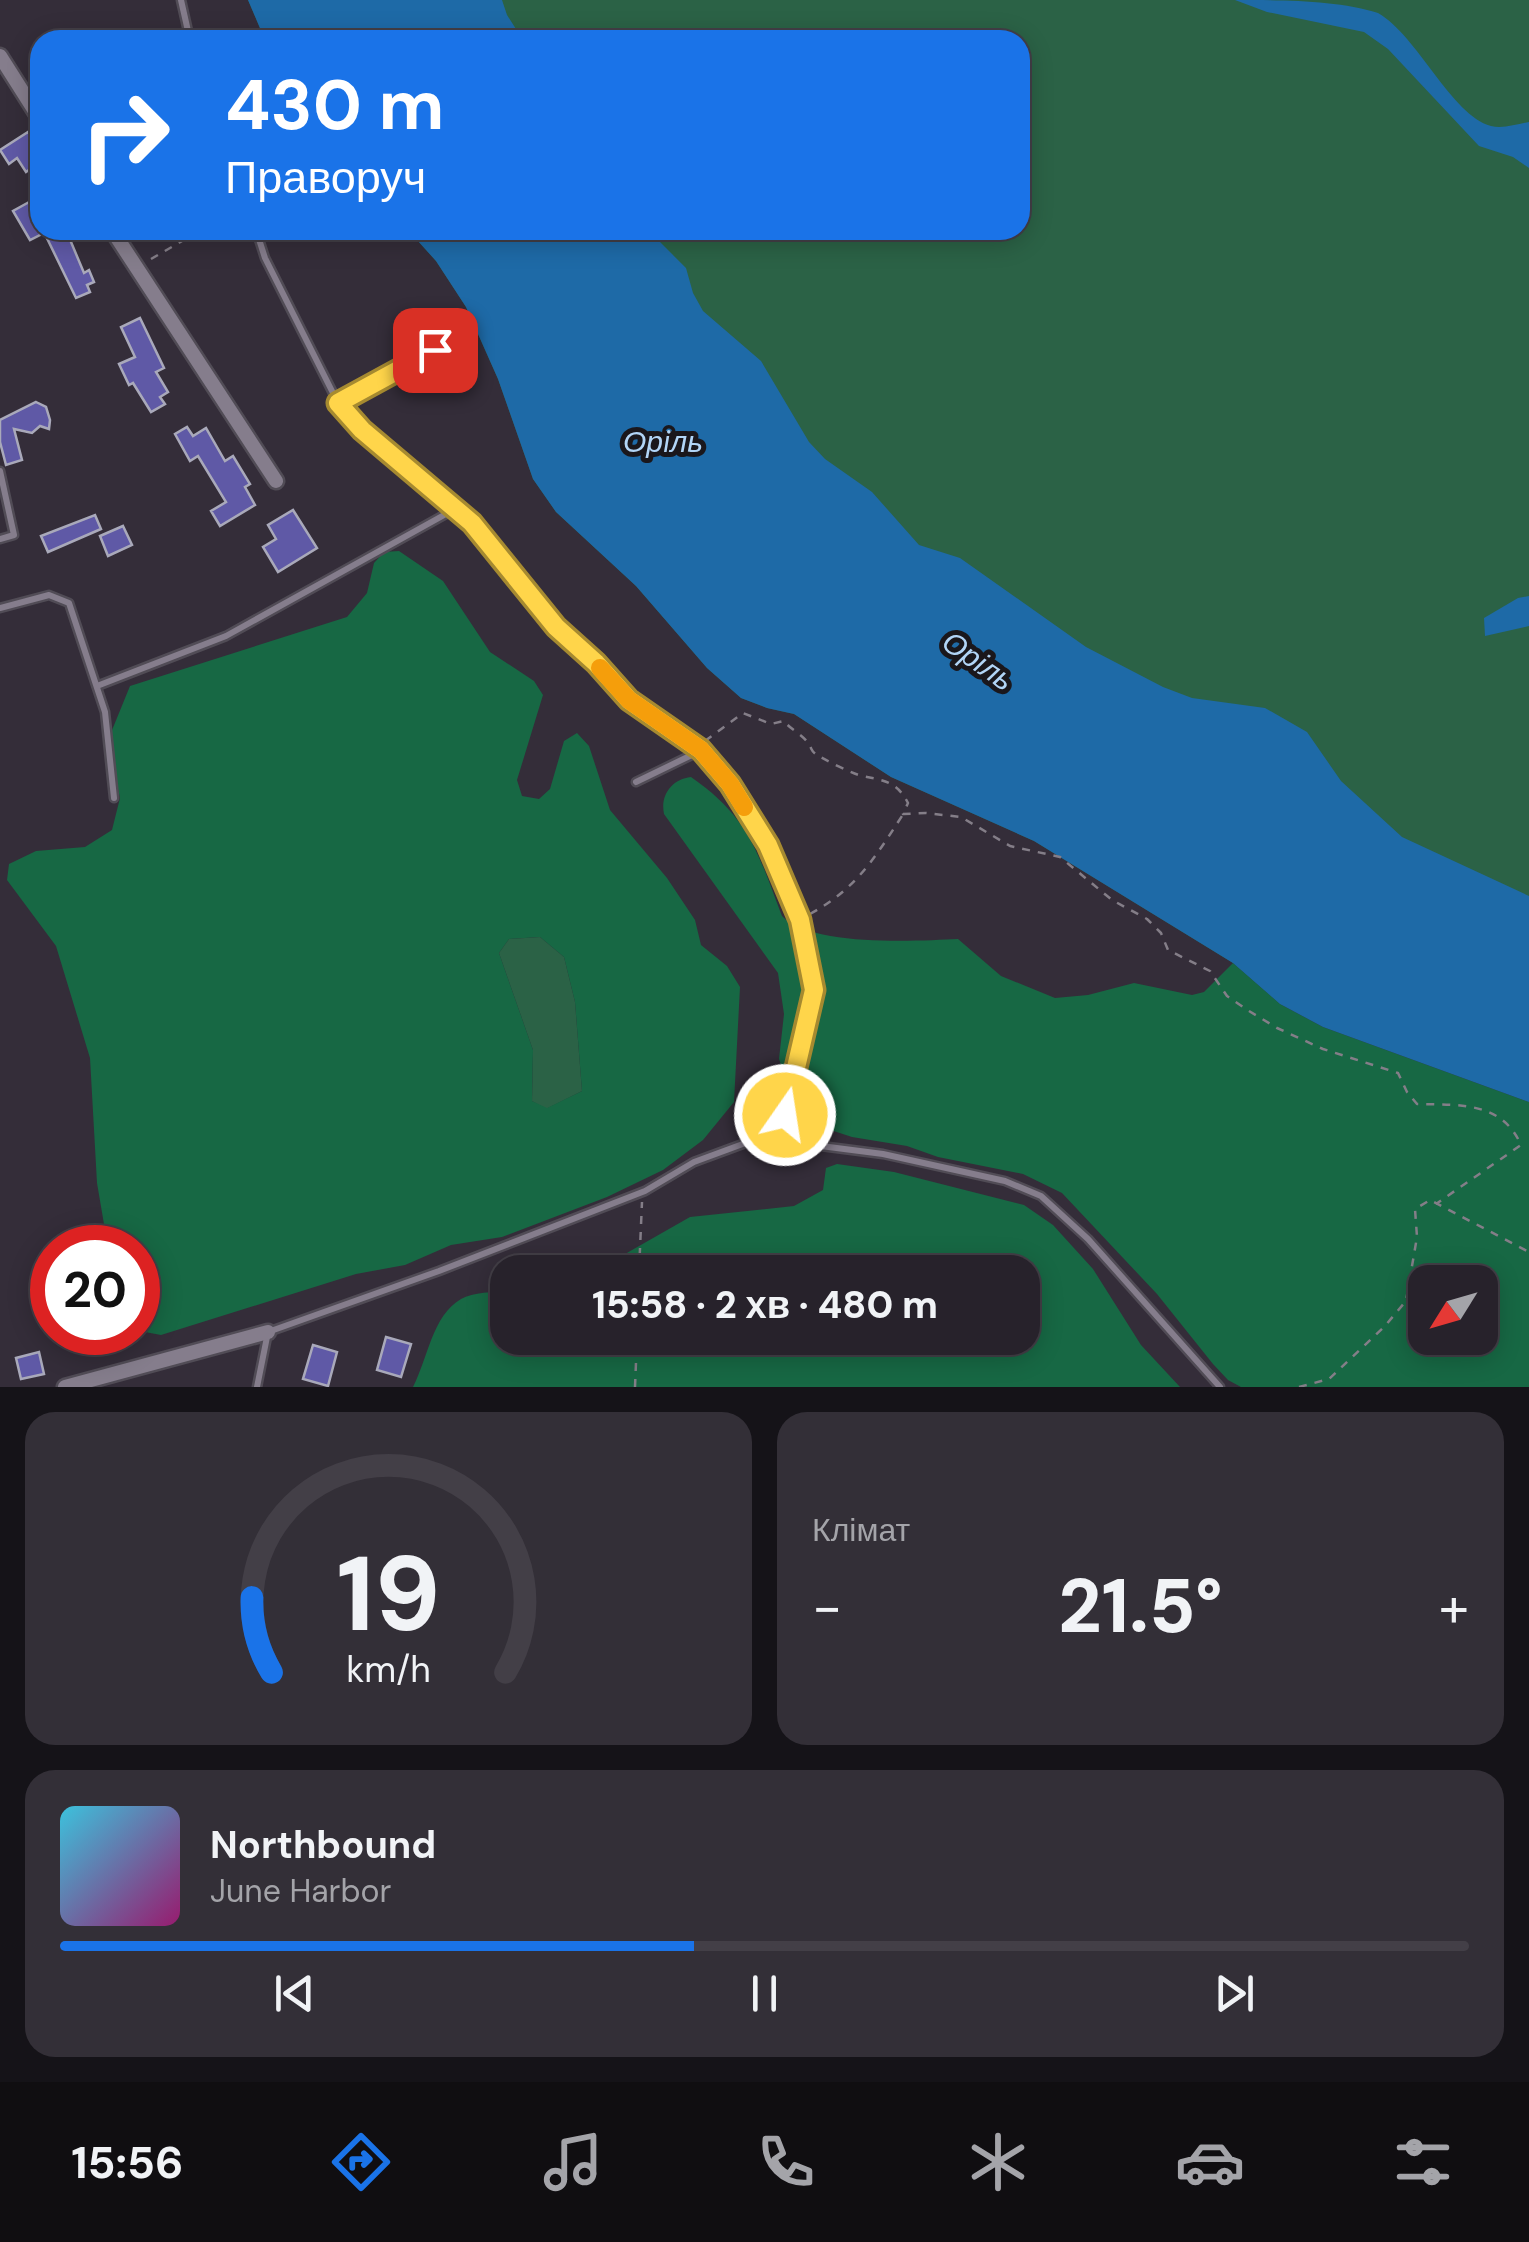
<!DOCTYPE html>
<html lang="uk">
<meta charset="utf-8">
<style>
body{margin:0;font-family:"DM Sans",sans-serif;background:#332f37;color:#f1f3f6;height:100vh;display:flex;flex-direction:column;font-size:38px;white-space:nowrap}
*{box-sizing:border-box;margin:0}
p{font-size:32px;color:#a4a4a9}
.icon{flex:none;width:55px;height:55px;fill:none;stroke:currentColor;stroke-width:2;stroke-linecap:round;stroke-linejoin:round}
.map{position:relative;height:1387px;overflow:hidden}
.drawer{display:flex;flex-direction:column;gap:25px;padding:25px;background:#151318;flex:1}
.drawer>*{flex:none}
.hud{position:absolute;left:30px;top:30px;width:1000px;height:210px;border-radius:30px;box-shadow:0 5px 25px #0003,0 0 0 2px #433f47;background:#1a73e8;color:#fff;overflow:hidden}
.needle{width:65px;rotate:233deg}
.fabs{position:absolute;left:1408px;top:1265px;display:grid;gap:20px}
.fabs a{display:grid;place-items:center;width:90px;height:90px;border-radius:20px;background:#27222b;box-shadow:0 5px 25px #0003,0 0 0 2px #433f47;font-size:50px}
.speed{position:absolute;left:30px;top:1225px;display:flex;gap:20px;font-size:50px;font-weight:700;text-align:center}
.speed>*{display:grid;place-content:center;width:130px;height:130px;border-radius:50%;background:#27222b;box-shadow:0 5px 25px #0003,0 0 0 2px #433f47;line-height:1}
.speed .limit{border:15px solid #d22;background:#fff;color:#111}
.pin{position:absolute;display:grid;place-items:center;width:85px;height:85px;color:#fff;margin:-42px;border-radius:20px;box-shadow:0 5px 15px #0006}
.me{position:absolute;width:110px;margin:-55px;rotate:13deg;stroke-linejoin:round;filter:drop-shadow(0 0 8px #0008)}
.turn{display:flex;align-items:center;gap:35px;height:210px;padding:0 30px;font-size:45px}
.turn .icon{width:130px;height:130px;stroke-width:2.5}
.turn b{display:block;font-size:70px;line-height:85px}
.big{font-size:75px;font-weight:800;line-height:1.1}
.drawer .widget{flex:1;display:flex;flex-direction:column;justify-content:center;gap:15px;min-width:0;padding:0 35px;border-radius:30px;background:#332f37}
.drawer .dial{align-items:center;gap:0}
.dial svg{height:260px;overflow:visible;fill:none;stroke:#433f47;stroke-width:7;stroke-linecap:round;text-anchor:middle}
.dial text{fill:#f1f3f6;stroke:none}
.song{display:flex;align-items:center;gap:30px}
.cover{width:120px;height:120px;border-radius:15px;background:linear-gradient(135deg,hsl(190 70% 55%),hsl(320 70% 35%))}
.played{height:10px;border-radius:5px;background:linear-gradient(90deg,#1a73e8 45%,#433f47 45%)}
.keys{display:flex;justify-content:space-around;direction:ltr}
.heat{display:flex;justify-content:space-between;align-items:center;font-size:55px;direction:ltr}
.drawer .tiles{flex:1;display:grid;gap:25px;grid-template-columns:1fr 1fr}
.widget:last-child{grid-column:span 2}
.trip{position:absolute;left:490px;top:1255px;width:550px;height:100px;border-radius:30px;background:#27222b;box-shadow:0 5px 25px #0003,0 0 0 2px #433f47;font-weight:800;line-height:100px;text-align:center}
.tabs{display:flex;height:160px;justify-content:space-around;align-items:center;background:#100e11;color:#a4a4a9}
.tabs .icon{width:70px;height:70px}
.tabs .current{color:#1a73e8}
.tabs b{font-size:45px;color:#f1f3f6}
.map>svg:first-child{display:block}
</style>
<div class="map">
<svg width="1529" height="1387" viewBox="0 0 1529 1387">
<rect width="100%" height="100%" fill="#342d39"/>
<g fill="#2b6246">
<polygon points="248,0 1529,0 1529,1102 1280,1004 1233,963 1034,841 891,777 794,714 767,708 741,698 707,668 636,586 556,512 533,479 498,379 466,307 436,261 408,230 1020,230 1020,40 265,40"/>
<polygon points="540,937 564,957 575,1002 582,1091 546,1109 532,1101 533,1050 499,953 509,939"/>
</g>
<g fill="#176844" fill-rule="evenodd">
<path d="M399,551L443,581L490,652L534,681L543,695L517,780L522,796L539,799L550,789L564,741L577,733L589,746L610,810L667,878L695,920L701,945L727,966L740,987L734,1102L703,1140L663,1170L607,1197L502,1237L451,1245L405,1265L356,1274L161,1335L145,1332L138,1315V1248L112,1247L105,1230L97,1183L90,1058L56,946L7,880L9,864L36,851L85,847L112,830L120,798L108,740L130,686L347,617L367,593L374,563L384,552ZM540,937L564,957L575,1002L582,1091L547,1108L532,1101L533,1050L499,953L509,939Z"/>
<path d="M691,777C749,817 758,853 782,916C811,947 916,941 958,939L1001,976L1055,998L1088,995L1134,983L1192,995L1204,992L1233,963L1280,1004L1323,1027L1529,1102V1387H1241L1228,1380L1213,1364L1157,1294L1062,1193L1023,1174L938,1157L907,1146L852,1137L800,1120L779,1059L784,1014L778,973L664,814C660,795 672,779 691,777ZM1425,1282H1480V1338H1425Z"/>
<path d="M837,1164L894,1172L1024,1205L1053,1225L1093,1269L1141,1345L1180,1387H413C428,1358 432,1316 461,1299C473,1292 494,1292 507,1291L508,1338H1022V1272H576L618,1258L690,1217L794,1206L823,1190L826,1168Z"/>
</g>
<g fill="#1e6aa7">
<polygon points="248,0 502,0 507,15 523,40 265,40"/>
<path d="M1235,0C1281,0 1338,0 1378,13C1418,36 1451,115 1491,126C1503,129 1517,124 1529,122V168L1513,157L1479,146L1388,49L1364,32L1267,12Z"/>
<polygon points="408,230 648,230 686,268 693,293 703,311 761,361 809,442 825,459 872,492 919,545 960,558 1086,647 1163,687 1192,698 1265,708 1307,732 1341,781 1402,837 1529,896 1529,1102 1323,1027 1280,1004 1233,963 1034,841 891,777 794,714 767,708 741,698 707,668 636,586 556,512 533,479 498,379 466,307 436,261"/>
<polygon points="1529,596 1529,626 1485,636 1484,618 1518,598"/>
</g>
<g fill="#5f59a6" stroke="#a9a9ba" stroke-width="2.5">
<polygon points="28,132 40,151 40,162 26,172 17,158 9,164 0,150"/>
<polygon points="40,196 40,235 30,240 13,211"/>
<polygon points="43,230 66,230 84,273 89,270 94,282 87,285 90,292 76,298"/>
<polygon points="140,318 164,368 156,372 168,392 160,397 165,404 151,412 133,383 129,385 119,364 135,357 121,327"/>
<polygon points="36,402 46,407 50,420 49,429 40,426 32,433 14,429 22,460 6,465 0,442 0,420"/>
<polygon points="187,427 193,436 206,428 225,461 233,456 250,484 245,487 255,505 220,526 211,511 226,502 198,456 190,461 175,434"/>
<polygon points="293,510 317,548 278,572 263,547 276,539 268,525"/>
<polygon points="95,515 101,529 48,552 41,536"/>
<polygon points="123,526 132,545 108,556 100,536"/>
<polygon points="78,1332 94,1332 97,1349 83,1353"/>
<polygon points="386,1337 411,1344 401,1377 377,1370"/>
<polygon points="313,1345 337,1352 328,1386 303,1379"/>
<polygon points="39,1352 44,1374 21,1379 16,1358"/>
</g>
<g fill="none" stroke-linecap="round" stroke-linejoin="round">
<defs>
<g id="service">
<polyline points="181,0 190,40"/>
<polyline points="256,230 265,258 338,403 362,430 472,523 556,627 595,663 629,700 701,750 730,784 768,845 800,920 815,990 785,1115 798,1143"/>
<polyline points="338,403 467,333"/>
<polyline points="0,471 14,535 0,539"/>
<polyline points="0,608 49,595 69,603 105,712 114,798"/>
<polyline points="97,686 226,636 455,509"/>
<polyline points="636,782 700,751"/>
<polyline points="760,1138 785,1115"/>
<polyline points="257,1387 268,1332 439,1271 645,1191 694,1162 759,1138 883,1154 1005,1181 1041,1196 1088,1239 1220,1387"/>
</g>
<g id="minor">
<polyline points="0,56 40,119"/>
<polyline points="112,230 276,481"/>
<polyline points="65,1387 268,1332"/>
</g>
</defs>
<use href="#service" stroke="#514c56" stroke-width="11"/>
<use href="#minor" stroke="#514c56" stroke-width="19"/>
<g stroke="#847e88" stroke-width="2.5" stroke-dasharray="8 8" stroke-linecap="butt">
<polyline points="151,259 201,230"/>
<path d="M705,741L743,713L771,724L784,721C791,730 802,734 808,743C813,750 810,750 817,755C825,760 853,774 862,776C882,780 897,781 908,803L903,814L926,813L961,817L1010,846L1060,857L1112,900L1147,919L1161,933L1168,950L1210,971L1227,996L1249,1011L1277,1028L1323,1049L1398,1073L1407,1092L1417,1104C1458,1105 1502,1101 1521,1145L1436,1204"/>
<path d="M810,914C856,889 874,859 902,816"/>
<polyline points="639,1272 642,1202"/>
<polyline points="635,1387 637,1338"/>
<polyline points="1299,1387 1329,1379 1385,1326 1406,1301 1417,1237 1415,1209 1430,1200 1529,1252"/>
</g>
<use href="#service" stroke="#857d8c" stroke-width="6"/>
<use href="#minor" stroke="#857d8c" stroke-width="14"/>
</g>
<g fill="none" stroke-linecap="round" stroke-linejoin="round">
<defs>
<polyline id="route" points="435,350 338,403 362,430 472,523 556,627 596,663 629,700 701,750 730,784 768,845 800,920 814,990 785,1115"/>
</defs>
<use href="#route" stroke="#a68a30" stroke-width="25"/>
<use href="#route" stroke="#ffd54a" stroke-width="18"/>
<polyline stroke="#f59e0b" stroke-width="18" points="600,668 629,700 701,750 730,784 744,807"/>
</g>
<g text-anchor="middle" stroke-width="10" stroke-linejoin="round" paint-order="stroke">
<g font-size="30" font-style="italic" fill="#b2d5f7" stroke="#1a171c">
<text x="663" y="452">Орiль</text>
<text transform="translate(978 661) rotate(35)" y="10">Оріль</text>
</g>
</g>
</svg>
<div class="fabs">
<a><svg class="needle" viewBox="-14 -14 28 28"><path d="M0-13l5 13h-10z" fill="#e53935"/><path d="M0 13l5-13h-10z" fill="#a4a4a9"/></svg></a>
</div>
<div class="speed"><div class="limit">20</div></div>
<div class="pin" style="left:435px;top:350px;background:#d93025"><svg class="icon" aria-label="arrive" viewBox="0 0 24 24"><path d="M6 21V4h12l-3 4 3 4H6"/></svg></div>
<svg class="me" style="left:785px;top:1115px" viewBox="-20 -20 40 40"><circle r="17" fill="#ffd54a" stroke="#fff" stroke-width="3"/><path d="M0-11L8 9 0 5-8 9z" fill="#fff"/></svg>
<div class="trip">15:58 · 2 хв · 480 m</div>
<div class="hud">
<div class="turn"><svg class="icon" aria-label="right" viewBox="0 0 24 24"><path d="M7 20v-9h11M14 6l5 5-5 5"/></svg><div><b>430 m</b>Праворуч</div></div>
</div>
</div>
<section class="drawer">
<div class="tiles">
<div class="widget dial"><svg viewBox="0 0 100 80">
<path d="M14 69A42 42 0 1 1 86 69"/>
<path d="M14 69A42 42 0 0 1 8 46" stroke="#1a73e8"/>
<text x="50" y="56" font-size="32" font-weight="700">19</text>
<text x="50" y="72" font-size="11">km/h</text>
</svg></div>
<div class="widget"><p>Клімат</p>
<div class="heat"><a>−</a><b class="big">21.5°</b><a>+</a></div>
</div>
<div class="widget">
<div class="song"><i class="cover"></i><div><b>Northbound</b><p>June Harbor</p></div></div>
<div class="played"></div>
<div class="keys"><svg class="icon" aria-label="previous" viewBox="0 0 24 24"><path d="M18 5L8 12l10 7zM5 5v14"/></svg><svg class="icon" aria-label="pause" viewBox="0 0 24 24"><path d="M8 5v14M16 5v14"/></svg><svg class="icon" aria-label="next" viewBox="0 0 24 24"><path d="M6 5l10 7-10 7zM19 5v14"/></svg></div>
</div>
</div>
</section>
<nav class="tabs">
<b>15:56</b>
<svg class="icon current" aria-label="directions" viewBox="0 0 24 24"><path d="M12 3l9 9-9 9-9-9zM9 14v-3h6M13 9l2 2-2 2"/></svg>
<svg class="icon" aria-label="music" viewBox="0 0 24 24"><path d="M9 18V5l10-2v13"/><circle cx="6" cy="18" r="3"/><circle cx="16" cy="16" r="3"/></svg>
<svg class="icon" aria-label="phone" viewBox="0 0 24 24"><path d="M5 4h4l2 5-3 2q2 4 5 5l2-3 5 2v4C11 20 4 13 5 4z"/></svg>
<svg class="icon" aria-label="climate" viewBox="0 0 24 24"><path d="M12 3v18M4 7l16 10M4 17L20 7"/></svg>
<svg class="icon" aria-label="car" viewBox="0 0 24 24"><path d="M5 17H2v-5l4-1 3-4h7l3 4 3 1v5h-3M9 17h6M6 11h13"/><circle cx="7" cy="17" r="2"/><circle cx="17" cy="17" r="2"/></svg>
<svg class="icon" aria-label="filters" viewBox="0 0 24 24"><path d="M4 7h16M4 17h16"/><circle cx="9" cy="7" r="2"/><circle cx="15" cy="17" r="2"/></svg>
</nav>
